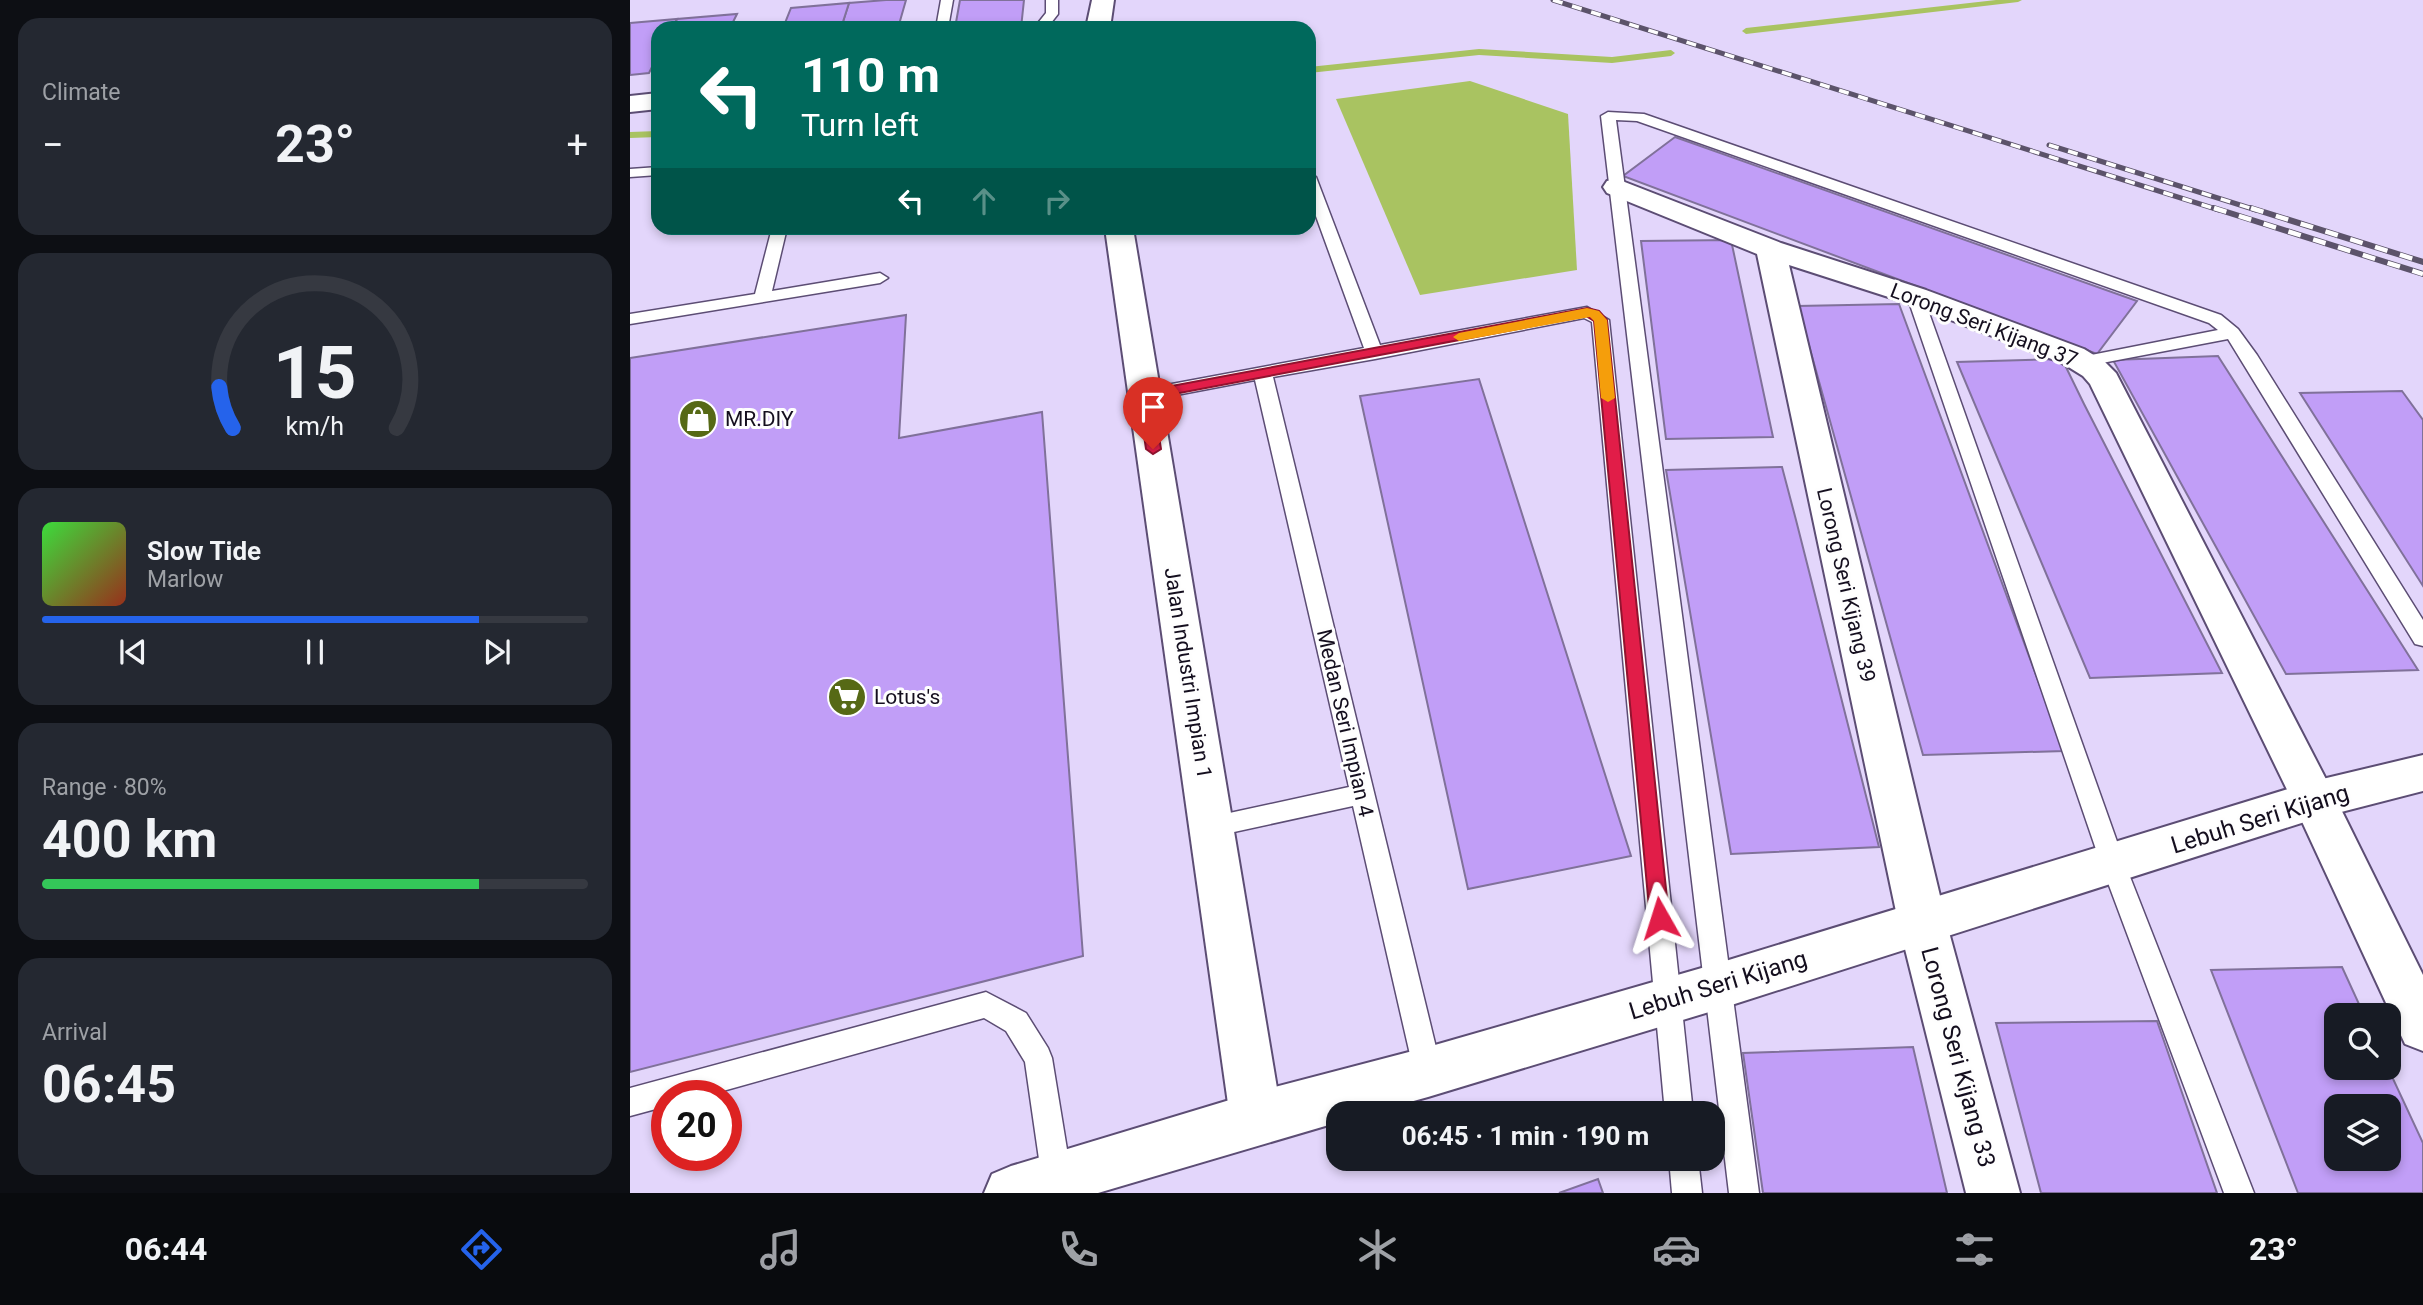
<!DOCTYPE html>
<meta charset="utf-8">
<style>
body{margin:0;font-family:Roboto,sans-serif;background:#242831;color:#f1f3f6;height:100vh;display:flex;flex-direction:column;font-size:26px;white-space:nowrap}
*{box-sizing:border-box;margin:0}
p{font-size:23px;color:#9ea1a6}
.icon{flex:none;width:38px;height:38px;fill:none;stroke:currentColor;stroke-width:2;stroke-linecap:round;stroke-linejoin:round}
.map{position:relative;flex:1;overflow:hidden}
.drawer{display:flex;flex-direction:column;gap:18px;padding:18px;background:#0d0f14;width:630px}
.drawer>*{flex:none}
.top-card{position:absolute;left:21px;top:21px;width:665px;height:214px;border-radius:21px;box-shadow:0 4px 10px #0003;background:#00695c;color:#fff;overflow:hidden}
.tools{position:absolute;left:1694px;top:1003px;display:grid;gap:14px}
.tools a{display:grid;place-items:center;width:77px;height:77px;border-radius:14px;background:#171b24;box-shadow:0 4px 10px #0003;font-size:35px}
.speed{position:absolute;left:21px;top:1080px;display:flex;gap:14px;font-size:35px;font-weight:700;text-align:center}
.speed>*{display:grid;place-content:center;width:91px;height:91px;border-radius:50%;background:#171b24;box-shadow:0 4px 10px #0003;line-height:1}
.speed .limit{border:10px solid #d22;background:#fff;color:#111}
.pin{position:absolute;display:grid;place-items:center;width:60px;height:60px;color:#fff;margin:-72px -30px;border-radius:50% 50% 50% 0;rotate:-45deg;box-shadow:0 0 7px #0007}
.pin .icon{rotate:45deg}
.me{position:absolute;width:77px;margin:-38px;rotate:354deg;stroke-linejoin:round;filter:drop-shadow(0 0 5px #0008)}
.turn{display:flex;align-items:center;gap:24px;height:147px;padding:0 35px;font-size:32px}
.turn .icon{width:91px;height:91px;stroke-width:2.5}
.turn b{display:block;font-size:49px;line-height:60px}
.lanes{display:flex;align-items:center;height:66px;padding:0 35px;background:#0003;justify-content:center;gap:35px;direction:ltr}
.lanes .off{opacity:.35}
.big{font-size:52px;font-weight:700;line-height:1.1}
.drawer .widget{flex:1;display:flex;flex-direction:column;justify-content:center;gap:10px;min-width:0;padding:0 24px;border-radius:21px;background:#242831}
.drawer .dial{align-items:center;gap:0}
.dial svg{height:182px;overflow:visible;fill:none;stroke:#363941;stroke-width:7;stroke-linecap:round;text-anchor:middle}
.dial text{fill:#f1f3f6;stroke:none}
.song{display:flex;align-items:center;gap:21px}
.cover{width:84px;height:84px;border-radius:10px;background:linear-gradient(135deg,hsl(120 70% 55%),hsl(10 70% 35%))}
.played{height:7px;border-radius:4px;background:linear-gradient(90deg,#2563eb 80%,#363941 80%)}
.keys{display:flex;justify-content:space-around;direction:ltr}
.heat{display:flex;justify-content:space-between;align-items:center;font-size:38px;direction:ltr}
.charge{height:10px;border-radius:5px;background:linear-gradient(90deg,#34c759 80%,#363941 0)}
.trip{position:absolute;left:696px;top:1101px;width:399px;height:70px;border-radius:21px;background:#171b24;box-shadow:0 4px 10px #0003;font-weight:700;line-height:70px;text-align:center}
.tabs{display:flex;height:112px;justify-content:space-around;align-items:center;background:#090b0e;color:#9ea1a6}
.tabs .icon{width:49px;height:49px}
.tabs .selected{color:#2563eb}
.tabs b{font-size:32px;color:#f1f3f6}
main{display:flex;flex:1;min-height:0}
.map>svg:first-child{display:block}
</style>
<main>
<section class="drawer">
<div class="widget"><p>Climate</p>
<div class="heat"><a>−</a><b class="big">23°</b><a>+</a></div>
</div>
<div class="widget dial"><svg viewBox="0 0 100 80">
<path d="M14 69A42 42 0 1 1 86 69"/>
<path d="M14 69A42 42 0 0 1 8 51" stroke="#2563eb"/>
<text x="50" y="56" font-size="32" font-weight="700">15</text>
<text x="50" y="72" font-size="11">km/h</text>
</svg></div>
<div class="widget">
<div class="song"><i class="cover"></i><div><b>Slow Tide</b><p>Marlow</p></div></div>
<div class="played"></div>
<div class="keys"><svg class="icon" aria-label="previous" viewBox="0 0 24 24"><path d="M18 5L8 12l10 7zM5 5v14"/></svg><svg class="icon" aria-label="pause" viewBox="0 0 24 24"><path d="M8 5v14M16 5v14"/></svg><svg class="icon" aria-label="next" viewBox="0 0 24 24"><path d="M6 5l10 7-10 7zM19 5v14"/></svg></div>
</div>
<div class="widget"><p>Range · 80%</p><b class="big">400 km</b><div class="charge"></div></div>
<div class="widget"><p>Arrival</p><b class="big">06:45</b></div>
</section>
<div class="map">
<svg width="1793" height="1193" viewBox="0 0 1793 1193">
<rect width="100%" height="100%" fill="#e3d6fb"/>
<polygon fill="#a9c361" points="840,81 938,114 947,270 790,295 706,99"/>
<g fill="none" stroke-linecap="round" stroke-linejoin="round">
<g fill="#a9c361" fill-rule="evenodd">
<polygon points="1366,0 1392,0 1388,2 1116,34 1112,31 1116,28"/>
<polygon points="849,49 982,57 1041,50 1045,53 1041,56 982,63 849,55 679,73 679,67"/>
<polygon points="28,131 28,137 0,138 0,132"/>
</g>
</g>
<g fill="#c19ef7" stroke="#80719a" stroke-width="2" fill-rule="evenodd">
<polygon points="256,0 276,0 268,28 211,28 219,3"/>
<polygon points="330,0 394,0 391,28 325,28"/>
<polygon points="219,3 211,28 153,28 161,8"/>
<polygon points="107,14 100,28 42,28 47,19"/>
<polygon points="47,19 42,28 28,28 28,55 19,73 0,75 0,23"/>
<polygon points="1045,137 1507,301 1467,354 993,176"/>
<polygon points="1101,240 1143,437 1036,439 1011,241"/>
<polygon points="1269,304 1434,751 1293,755 1168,306"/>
<polygon points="276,315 269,438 412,412 453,956 0,1072 0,358"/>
<polygon points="1588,356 1788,670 1656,674 1483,360"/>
<polygon points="1432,359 1454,404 1592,673 1460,678 1327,362"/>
<polygon points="849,379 1001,856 838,889 730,396"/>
<polygon points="1772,391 1793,420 1793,586 1670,393"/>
<polygon points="1152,467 1166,520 1249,847 1101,854 1036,470"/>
<path d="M1712,967L1734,1015H1706V1068H1758L1793,1143V1193H1668L1581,970ZM1706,1106H1759V1158H1706Z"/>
<polygon points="1527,1021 1587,1193 1411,1193 1366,1023"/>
<polygon points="1283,1047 1317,1193 1133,1193 1113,1053"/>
<polygon points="968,1179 973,1193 929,1193"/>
</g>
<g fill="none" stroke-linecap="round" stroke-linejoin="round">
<defs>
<g id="service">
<polygon points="311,0 323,0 318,28 306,28"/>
<polygon points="416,0 428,0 428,14 417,28 404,28 416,13"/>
<polygon points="978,112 1014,114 1591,315 1608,329 1627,355 1793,620 1793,646 1785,644 1598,339 1451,367 1442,362 1451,357 1588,330 1579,323 1007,121 986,120 1129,1193 1099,1193 971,116"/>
<polygon points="28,167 28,175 0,177 0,169"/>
<polygon points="679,173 686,177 750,345 957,307 979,320 1063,1113 1035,1113 962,322 954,318 745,359 643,377 812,1072 808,1082 798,1086 788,1082 784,1072 723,806 581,837 572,834 569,827 572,820 581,817 719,787 625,380 515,401 506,395 515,389 734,348 679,197"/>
<polygon points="142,228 157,228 142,291 250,273 258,278 250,283 0,324 0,314 125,294"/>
<polygon points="1285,291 1293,296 1495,864 1624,1193 1594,1193 1471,864 1277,296"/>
<polygon points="356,992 396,1013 418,1048 422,1058 442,1180 437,1190 431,1193 417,1190 412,1180 395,1062 376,1031 354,1018 75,1096 37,1096 37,1106 0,1116 0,1088"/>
<polygon points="1039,1158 1068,1158 1072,1193 1042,1193"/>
</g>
<g id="minor">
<polygon points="462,0 484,0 480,28 456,28"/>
<polygon points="28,93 28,109 0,112 0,96"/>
<polygon points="987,179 1151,243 1296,290 1454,349 1475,362 1486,373 1700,787 1793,975 1793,1051 1775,1044 1662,800 1460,384 1453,376 1432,363 1274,302 1159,265 1316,921 1390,1193 1336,1193 1268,921 1127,254 977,193 973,187 977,181"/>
<polygon points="475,228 503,228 652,1118 644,1136 626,1144 608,1136 600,1118"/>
</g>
<polygon id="tertiary" points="1793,755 1793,791 1684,819 1089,1009 798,1097 740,1113 709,1113 709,1122 468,1193 354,1193 362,1174 381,1166 626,1092 798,1047 1089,963 1684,781"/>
</defs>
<use href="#service" stroke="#5c4d74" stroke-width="3"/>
<use href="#minor" stroke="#5c4d74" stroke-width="4"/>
<use href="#tertiary" stroke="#5c4d74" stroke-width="4"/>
<use href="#service" fill="#fff" fill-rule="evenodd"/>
<use href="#minor" fill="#fff" fill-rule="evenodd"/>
<use href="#tertiary" fill="#fff" fill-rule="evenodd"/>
<defs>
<g id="rail-far1">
<polyline points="923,0 1589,210"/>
<polyline points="1419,145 1626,210"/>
</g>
<g id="rail">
<polyline points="1584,208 1793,274"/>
<polyline points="1621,208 1793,262"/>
</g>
</defs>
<use href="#rail-far1" stroke="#5c536a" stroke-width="5"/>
<use href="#rail" stroke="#5c536a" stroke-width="6"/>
<use href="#rail-far1" stroke="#fefefe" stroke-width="3.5" stroke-dasharray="10" stroke-linecap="butt"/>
<use href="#rail" stroke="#fefefe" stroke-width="4.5" stroke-dasharray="13" stroke-linecap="butt"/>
</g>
<polygon fill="#e11d48" stroke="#92132f" stroke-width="2" points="957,308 969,311 977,320 1039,918 1037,924 1030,927 1023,924 1020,918 964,321 956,316 523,398 531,449 523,454 516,449 508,395 515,391"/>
<polygon fill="#f59e0b" points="957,308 969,311 977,320 985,398 978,402 971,398 964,321 960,317 829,341 823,337 829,333"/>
<defs>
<symbol id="shop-disc" viewBox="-11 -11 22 22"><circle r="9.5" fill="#566915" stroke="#fefefe"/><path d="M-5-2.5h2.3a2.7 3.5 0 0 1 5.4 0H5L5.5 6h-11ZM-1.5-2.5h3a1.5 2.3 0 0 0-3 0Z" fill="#fff"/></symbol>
<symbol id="supermarket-disc" viewBox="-11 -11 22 22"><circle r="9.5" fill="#566915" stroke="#fefefe"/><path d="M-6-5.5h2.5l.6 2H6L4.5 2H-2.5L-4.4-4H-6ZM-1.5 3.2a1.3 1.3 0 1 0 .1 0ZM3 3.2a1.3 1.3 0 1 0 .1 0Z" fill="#fff"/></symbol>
</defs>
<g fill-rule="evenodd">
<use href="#shop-disc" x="46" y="397" width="44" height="44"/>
<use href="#supermarket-disc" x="195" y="675" width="44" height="44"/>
</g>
<g text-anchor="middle" stroke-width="6" stroke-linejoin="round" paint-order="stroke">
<g font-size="21" fill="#140e1e" stroke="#fefefe">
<text transform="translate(1354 325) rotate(21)" y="7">Lorong Seri Kijang 37</text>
<text transform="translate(1216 585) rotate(77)" y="7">Lorong Seri Kijang 39</text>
<text transform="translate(558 673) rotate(81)" y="7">Jalan Industri Impian 1</text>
<text transform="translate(715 723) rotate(77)" y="7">Medan Seri Impian 4</text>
</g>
<g font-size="21" fill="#140e1e" stroke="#fefefe" text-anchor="start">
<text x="95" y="426">MR.DIY</text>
<text x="244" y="704">Lotus's</text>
</g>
<g font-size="24" fill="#140e1e" stroke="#fefefe">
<text transform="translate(1630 819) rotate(-17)" y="8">Lebuh Seri Kijang</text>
<text transform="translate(1088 985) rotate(-17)" y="8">Lebuh Seri Kijang</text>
<text transform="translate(1328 1057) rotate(75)" y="8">Lorong Seri Kijang 33</text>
</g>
</g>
</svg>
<div class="tools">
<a><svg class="icon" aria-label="search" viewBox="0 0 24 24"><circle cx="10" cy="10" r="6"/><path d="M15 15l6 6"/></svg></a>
<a><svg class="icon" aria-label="layers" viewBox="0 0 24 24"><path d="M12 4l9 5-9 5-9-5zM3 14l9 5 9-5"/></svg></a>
</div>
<div class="speed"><div class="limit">20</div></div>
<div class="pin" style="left:523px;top:449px;background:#d93025"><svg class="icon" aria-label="arrive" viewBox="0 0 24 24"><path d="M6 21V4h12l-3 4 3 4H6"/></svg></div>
<svg class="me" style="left:1030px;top:918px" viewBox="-20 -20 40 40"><path d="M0-17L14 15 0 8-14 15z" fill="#e11d48" stroke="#fff" stroke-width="4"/></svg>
<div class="trip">06:45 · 1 min · 190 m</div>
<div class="top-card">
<div class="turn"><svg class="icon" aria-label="left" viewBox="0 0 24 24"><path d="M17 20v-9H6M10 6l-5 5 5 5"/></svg><div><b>110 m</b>Turn left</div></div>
<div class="lanes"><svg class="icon" aria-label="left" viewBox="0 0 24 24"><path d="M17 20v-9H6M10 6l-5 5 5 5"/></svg><svg class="icon off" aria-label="ahead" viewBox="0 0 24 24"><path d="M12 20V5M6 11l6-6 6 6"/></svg><svg class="icon off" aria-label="right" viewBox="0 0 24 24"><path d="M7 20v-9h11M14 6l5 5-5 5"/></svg></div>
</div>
</div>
</main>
<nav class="tabs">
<b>06:44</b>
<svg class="icon selected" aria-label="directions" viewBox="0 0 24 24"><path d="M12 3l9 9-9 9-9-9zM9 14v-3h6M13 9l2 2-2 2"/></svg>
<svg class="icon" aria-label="music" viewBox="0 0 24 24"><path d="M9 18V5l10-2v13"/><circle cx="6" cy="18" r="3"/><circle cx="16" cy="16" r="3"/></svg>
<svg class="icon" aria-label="phone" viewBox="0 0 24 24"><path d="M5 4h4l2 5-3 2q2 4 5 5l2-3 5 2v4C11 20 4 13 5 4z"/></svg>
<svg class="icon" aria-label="climate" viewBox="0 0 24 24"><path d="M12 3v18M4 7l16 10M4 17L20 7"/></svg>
<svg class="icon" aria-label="car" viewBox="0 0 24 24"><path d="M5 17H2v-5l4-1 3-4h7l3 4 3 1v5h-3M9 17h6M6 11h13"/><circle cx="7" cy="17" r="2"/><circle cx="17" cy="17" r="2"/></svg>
<svg class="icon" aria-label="filters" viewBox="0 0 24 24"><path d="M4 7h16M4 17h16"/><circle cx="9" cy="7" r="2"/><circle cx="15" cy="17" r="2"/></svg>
<b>23°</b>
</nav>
